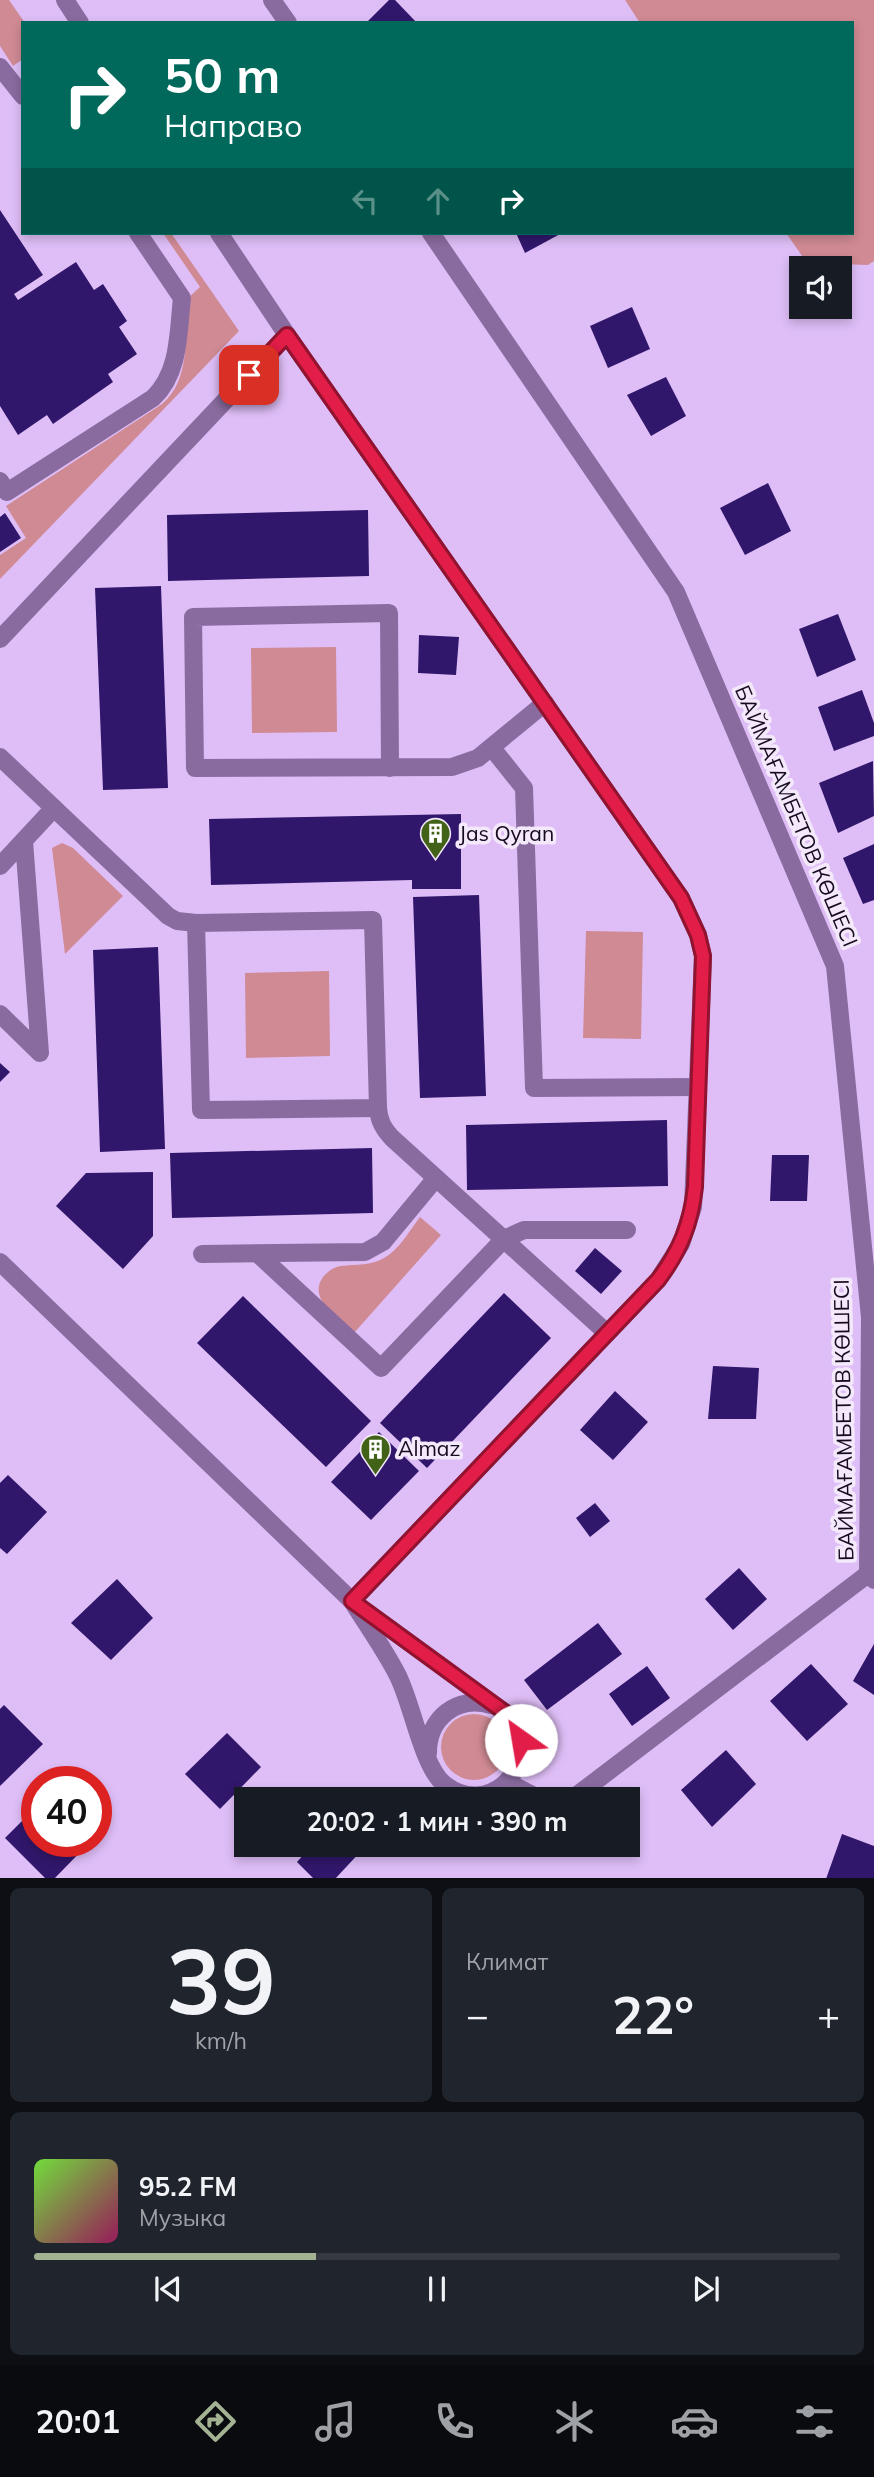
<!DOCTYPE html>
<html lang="ru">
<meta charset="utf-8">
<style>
body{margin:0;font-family:Mulish,sans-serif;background:#20242c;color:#f1f3f6;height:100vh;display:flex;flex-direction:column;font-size:26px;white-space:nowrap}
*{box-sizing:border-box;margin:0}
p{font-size:23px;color:#9ea1a6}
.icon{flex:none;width:38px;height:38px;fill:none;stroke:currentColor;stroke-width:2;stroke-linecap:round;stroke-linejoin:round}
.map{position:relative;height:1878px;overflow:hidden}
.side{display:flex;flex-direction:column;gap:10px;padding:10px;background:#0d0f14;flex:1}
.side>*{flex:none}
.top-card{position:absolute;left:21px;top:21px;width:833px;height:214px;border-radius:0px;box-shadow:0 4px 10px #0003;background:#00695c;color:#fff;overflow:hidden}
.fabs{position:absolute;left:789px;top:256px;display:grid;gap:14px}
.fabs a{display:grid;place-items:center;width:63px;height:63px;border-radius:0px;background:#171b24;box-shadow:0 4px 10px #0003;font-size:35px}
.speed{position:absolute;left:21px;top:1766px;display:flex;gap:14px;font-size:35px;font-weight:700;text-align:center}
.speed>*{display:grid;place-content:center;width:91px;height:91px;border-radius:50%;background:#171b24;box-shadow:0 4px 10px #0003;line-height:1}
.speed .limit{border:10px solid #d22;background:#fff;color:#111}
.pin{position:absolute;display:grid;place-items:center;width:60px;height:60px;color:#fff;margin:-30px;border-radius:14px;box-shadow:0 4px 10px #0006}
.me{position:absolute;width:77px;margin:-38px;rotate:328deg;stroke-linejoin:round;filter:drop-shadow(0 0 5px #0008)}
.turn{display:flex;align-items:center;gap:24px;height:147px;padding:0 28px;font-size:32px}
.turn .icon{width:91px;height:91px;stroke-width:2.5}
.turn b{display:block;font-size:49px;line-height:60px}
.lanes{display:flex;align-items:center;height:66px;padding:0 28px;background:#0003;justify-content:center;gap:35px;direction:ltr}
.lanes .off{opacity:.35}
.big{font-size:52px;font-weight:700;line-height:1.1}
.side .widget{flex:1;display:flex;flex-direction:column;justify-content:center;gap:10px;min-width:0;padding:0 24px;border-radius:10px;background:#20242c}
.side .dial{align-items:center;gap:0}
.dial b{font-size:91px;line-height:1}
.song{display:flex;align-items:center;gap:21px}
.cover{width:84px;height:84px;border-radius:10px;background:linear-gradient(135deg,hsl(100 70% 55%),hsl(330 70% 35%))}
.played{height:7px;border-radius:4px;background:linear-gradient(90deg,#a2b292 35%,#363941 35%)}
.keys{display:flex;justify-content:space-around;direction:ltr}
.heat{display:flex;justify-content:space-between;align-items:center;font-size:38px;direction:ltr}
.side .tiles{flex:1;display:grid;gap:10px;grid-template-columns:1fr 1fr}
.widget:last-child{grid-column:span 2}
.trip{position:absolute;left:234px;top:1787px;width:406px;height:70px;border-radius:0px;background:#171b24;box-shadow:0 4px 10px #0003;font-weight:700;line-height:70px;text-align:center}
.tab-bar{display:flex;height:112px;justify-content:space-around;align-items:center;background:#090b0e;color:#9ea1a6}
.tab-bar .icon{width:49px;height:49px}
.tab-bar .on{color:#a2b292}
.tab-bar b{font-size:32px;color:#f1f3f6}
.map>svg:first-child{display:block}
</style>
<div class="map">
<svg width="874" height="1879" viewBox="0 0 874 1879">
<rect width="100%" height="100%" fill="#dfbef7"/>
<g fill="#d08a94">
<polygon points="0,0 9,0 25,23 23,23 23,59 13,66 0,46"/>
<polygon points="625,0 874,0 874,261 868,265 807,263 786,233 852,233 852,23 640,23"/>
<path d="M163,233H171L239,331L0,579V555L26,538L6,506L162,404C191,380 185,334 187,299L200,287Z"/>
<polygon points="336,647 337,732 252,733 251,648"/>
<polygon points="62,843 73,848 123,896 65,954 52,848"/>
<polygon points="586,931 643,932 641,1039 583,1038"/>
<polygon points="329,971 330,1056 246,1058 245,973"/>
<path d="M420,1217L441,1235L354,1333C339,1319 307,1299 323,1277C328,1271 334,1267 341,1266C356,1264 371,1266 384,1258C399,1250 410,1230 420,1217Z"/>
<circle cx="474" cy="1747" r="33"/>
</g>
<g fill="#31176b">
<polygon points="389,0 395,0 417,23 366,23"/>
<polygon points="0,210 43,275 14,294 18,300 76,262 94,290 103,284 127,321 119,327 137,354 108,374 113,382 53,424 47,415 18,435 0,406"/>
<polygon points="516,233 562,233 525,253"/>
<polygon points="632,307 650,349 608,368 590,326"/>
<polygon points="666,377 686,416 651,436 627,395"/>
<polygon points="768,483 791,531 745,555 720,508"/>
<polygon points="368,510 369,576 168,581 167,515"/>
<polygon points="5,513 21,538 0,552 0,517"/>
<polygon points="161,586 168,788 103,790 95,588"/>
<polygon points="838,614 856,660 817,677 799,629"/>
<polygon points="419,635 459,637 456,675 418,673"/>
<polygon points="862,690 874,723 874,736 834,751 818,707"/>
<polygon points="873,761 874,816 838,833 819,783"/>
<polygon points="461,814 461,889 412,889 412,880 211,885 209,819"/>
<polygon points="874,844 874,900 863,904 843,858"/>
<polygon points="479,895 486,1096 420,1098 413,897"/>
<polygon points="158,947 165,1149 100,1152 93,950"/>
<polygon points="0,1063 10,1072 0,1082"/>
<polygon points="667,1120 668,1186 467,1190 466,1125"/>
<polygon points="372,1148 373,1213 172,1218 170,1153"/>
<polygon points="772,1155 809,1155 807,1201 770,1201"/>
<polygon points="153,1172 153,1236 123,1269 56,1206 86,1173"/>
<polygon points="595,1248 622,1271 601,1294 575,1271"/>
<polygon points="504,1293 551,1338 427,1468 380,1423"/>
<polygon points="243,1296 371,1421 326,1467 197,1343"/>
<polygon points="713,1366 759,1368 756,1419 708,1419"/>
<polygon points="615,1391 648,1422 613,1460 580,1430"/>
<polygon points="379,1432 419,1471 371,1520 331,1482"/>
<polygon points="8,1475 47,1512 7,1554 0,1548 0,1483"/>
<polygon points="595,1503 610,1521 590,1537 576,1518"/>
<polygon points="739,1568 767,1599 733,1630 705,1599"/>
<polygon points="117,1579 153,1618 111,1660 71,1623"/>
<polygon points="598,1623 622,1654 547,1710 524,1680"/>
<polygon points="874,1644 874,1695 853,1681"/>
<polygon points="811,1664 848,1704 807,1741 770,1701"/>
<polygon points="647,1666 670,1698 632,1726 609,1694"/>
<polygon points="4,1705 43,1744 0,1786 0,1709"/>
<polygon points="227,1733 261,1767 220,1809 185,1774"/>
<polygon points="726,1750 756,1784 712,1827 681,1790"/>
<polygon points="37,1806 37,1841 91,1841 54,1879 46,1879 5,1838"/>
<polygon points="96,1808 110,1822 96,1836"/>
<polygon points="842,1834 874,1846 874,1879 826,1879"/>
<polygon points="313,1844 356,1844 362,1850 335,1879 314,1879 297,1862"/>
</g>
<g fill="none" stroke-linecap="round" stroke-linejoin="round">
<g stroke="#8a6ba0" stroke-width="18">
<polyline points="65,0 80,23"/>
<polyline points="272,0 288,23"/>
<polyline points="0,67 23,96"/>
<polyline points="219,233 287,335 681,898 698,935 703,956 693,1207 681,1244 658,1280 352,1601"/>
<polyline points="431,233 676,592 835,966 870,1317 868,1574 874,1580"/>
<path d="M0,481L7,492L153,398C180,373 178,332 182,298L138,233"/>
<polyline points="0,639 287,335"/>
<polyline points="492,748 524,788 534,1088 698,1087"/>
<polyline points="0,757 168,916 177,921 196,923 373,920 378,1108 201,1110 196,923"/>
<polyline points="390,768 389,613 193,617 195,768 452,767 478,758 545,703"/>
<polyline points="0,866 54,808"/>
<polyline points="0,1014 40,1053 24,841"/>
<path d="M378,1108C379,1121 383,1128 392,1138L607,1333"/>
<polyline points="202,1254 365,1252 383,1242 436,1178"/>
<polyline points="258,1254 381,1368 504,1239 524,1230 627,1230"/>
<path d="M0,1262L352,1601L507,1714C547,1765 487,1821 443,1783C422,1765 412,1702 397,1674C384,1649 367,1625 352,1601"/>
<path d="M428,1753C428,1718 457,1695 491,1705"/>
<polyline points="507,1782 540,1799"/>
<polyline points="572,1799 868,1574"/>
</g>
</g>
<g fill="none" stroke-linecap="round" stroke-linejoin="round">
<defs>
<path id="route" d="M249,375L287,335L681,898L698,935L703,956L695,1187C691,1224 680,1251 658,1280L352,1601L507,1714L516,1726L521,1740"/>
</defs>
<use href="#route" stroke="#92132f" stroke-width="18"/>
<use href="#route" stroke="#e11d48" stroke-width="12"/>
</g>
<defs>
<symbol id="building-pin" viewBox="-11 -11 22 30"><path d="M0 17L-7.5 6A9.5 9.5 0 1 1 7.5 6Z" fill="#426218" stroke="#f3e9fb"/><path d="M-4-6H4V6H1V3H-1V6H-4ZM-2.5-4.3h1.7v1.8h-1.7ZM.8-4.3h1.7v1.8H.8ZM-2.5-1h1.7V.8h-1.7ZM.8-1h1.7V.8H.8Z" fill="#fff"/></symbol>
</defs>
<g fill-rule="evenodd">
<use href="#building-pin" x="418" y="816" width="35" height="47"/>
<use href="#building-pin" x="358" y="1432" width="35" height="47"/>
</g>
<g text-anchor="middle" stroke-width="7" stroke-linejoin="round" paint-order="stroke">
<g font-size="21" fill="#160a1e" stroke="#f3e9fb">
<text transform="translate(796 816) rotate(67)" y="7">БАЙМАҒАМБЕТОВ КӨШЕСІ</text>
<text transform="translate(844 1420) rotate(-91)" y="7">БАЙМАҒАМБЕТОВ КӨШЕСІ</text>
</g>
<g font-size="21" fill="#160a1e" stroke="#f3e9fb" text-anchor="start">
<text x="459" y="841">Jas Qyran</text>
<text x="398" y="1456">Almaz</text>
</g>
</g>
</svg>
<div class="fabs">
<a><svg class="icon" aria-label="sound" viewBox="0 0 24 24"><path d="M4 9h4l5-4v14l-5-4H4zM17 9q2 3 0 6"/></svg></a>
</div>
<div class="speed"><div class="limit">40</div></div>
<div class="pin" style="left:249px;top:375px;background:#d93025"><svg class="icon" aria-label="arrive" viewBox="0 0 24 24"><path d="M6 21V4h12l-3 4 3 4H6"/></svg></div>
<svg class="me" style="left:521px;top:1740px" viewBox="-20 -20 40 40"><circle r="19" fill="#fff"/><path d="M0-13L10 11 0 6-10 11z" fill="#e11d48"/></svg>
<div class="trip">20:02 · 1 мин · 390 m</div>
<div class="top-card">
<div class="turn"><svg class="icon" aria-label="right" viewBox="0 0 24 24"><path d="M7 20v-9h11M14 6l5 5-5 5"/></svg><div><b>50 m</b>Направо</div></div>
<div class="lanes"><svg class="icon off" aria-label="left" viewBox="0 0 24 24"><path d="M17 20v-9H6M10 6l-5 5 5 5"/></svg><svg class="icon off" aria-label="ahead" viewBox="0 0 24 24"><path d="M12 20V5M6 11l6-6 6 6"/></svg><svg class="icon" aria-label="right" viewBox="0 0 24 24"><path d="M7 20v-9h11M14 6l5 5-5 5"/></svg></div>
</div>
</div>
<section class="side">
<div class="tiles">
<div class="widget dial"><b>39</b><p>km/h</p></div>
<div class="widget"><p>Климат</p>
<div class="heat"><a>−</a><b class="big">22°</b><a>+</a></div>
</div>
<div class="widget">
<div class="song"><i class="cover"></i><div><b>95.2 FM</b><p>Музыка</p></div></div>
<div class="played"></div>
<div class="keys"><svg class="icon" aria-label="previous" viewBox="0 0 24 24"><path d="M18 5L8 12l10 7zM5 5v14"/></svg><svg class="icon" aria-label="pause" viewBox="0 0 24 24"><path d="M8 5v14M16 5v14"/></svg><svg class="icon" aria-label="next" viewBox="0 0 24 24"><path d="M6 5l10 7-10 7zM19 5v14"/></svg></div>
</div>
</div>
</section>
<nav class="tab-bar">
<b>20:01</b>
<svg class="icon on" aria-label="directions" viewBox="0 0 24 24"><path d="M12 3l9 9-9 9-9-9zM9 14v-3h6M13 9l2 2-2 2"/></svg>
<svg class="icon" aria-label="music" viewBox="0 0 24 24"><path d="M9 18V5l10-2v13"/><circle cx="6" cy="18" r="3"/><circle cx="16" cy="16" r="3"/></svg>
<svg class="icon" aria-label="phone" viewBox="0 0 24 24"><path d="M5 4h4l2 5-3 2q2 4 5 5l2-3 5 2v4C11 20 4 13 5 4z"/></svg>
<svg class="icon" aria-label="climate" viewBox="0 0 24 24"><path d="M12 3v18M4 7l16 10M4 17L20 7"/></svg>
<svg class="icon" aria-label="car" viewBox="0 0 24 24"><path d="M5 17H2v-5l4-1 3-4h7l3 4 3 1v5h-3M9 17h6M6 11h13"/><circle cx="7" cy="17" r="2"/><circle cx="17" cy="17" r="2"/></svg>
<svg class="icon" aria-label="filters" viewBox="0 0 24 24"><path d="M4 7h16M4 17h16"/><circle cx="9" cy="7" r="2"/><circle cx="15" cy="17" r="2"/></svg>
</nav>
